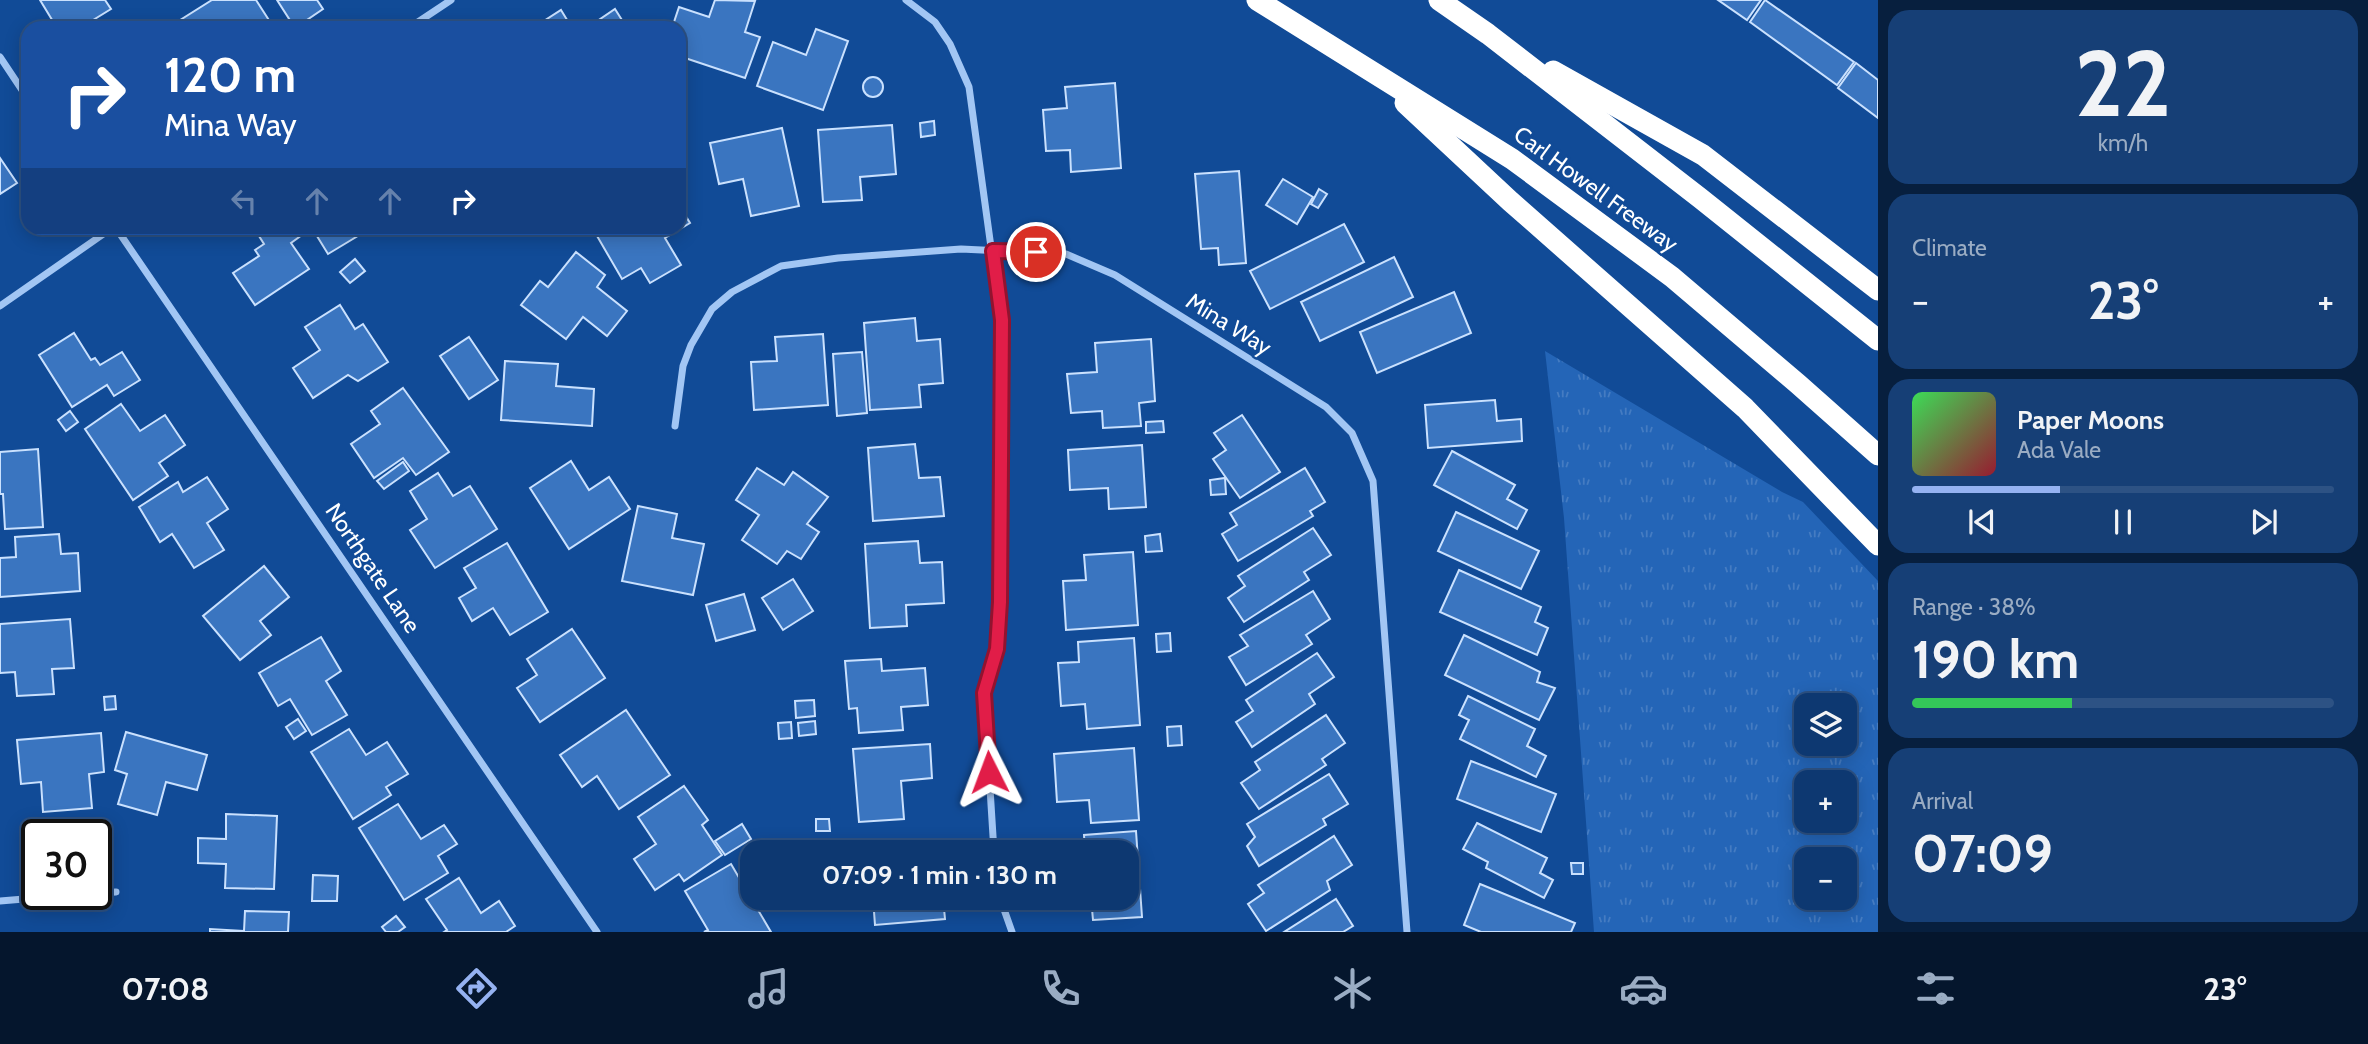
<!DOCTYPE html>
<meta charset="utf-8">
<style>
body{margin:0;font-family:Cabin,sans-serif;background:#163f76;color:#f1f3f6;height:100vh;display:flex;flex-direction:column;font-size:26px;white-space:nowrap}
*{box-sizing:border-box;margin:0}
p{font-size:23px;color:#9aacc3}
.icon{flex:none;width:38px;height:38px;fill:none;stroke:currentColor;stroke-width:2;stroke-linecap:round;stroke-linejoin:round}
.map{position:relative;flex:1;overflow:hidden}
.panel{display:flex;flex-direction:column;gap:10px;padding:10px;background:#071f3e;width:490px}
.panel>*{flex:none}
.top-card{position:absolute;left:21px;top:21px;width:665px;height:214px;border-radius:21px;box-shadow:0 4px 18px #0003,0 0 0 2px #2d5284;background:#1a4fa0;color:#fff;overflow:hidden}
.buttons{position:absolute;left:1794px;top:693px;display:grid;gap:14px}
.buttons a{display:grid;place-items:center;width:63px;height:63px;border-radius:14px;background:#0d3871;box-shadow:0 4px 18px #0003,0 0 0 2px #2d5284;font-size:35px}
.speed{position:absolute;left:21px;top:819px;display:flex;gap:14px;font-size:35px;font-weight:700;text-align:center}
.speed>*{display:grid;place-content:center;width:91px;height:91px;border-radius:50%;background:#0d3871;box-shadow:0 4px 18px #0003,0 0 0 2px #2d5284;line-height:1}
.speed .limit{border:4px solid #111;border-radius:10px;background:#fff;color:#111}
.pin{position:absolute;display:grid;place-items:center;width:60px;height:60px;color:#fff;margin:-30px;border:4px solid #fff;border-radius:50%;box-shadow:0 2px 7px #0007}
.me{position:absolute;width:77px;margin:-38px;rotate:357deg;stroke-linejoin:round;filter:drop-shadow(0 0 5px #0008)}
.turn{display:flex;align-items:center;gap:24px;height:147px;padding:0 28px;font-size:32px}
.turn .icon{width:91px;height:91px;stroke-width:2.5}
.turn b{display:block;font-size:49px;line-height:60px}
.lanes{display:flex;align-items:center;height:66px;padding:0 28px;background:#0003;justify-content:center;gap:35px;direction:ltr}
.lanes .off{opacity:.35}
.big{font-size:52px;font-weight:800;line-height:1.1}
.panel .tile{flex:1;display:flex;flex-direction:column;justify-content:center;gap:10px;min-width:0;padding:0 24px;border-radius:21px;background:#163f76}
.panel .dial{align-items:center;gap:0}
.dial b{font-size:91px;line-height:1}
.song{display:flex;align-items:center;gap:21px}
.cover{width:84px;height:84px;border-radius:10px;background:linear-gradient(135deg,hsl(130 70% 55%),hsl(350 70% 35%))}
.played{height:7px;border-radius:4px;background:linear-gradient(90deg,#95b2f1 35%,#2d5284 35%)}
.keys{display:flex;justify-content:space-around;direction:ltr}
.heat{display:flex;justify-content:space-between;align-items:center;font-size:38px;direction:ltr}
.charge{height:10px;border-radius:5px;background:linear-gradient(90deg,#34c759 38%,#2d5284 0)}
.trip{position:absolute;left:740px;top:840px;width:399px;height:70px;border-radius:21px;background:#0d3871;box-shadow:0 4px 18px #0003,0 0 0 2px #2d5284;font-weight:800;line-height:70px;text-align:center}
.menu{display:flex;height:112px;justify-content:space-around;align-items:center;background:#05162d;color:#9aacc3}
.menu .icon{width:49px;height:49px}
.menu .active{color:#95b2f1}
.menu b{font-size:32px;color:#f1f3f6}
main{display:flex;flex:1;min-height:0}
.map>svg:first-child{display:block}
</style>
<main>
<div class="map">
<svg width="1878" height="932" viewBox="0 0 1878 932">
<defs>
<pattern id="grass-tufts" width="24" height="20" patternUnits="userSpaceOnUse" patternTransform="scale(1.75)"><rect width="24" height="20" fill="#2465b7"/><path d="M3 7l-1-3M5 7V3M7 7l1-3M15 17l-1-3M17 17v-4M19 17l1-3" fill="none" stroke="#457cc2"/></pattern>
</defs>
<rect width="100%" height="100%" fill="#114b97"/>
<path fill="url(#grass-tufts)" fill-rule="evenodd" d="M1545,351L1782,492L1803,502L1878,581V932H1594L1564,518ZM1806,705H1844V744H1806ZM1806,782H1844V821H1806ZM1806,859H1844V898H1806Z"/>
<g fill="#3a75c0" stroke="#cae1fe" stroke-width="2">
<polygon points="40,0 105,0 111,9 80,28 57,28"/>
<polygon points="212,0 256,0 274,28 181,28 177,22"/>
<polygon points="277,0 317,0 323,9 295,28"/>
<polygon points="715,0 755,1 745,32 760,37 745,78 679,56 679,28 672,28 679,7 709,17"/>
<polygon points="1718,0 1761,0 1747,20"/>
<polygon points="1765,0 1854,62 1837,85 1750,22"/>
<polygon points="615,9 627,28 587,28"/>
<polygon points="561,10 572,28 533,28"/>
<polygon points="816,29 848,41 823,110 757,86 773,42 806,55"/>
<polygon points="1856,63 1878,80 1878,118 1838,88"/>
<circle cx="873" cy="87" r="10"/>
<polygon points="1115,83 1121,168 1071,172 1070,150 1046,151 1043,110 1067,108 1065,87"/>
<polygon points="934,121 935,135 921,137 920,123"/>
<polygon points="892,125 896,174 860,177 862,200 823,202 818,130"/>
<polygon points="782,128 799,206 751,216 743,179 719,184 710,143"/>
<polygon points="0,158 17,183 0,194"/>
<polygon points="1239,171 1246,263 1219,265 1218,248 1201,249 1195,174"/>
<polygon points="1283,179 1313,197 1297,224 1266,205"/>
<polygon points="1319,189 1327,194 1318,208 1311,204"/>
<polygon points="679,205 690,223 665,238 681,265 650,283 641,268 622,279 593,229 679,228"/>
<polygon points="1344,224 1364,262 1270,309 1250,271"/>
<polygon points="254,228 297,228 302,235 291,243 309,269 255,305 233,273 259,256 255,250 264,244"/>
<polygon points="312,228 371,228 328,254"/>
<polygon points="576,252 605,275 597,287 627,311 607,336 583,317 566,339 521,305 540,281 548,287"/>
<polygon points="1394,257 1413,297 1320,341 1301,302"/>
<polygon points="355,259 365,271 350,283 340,272"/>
<polygon points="1454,292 1471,333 1377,373 1360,332"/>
<polygon points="340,305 355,329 363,324 388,362 358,381 348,375 313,398 293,368 320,350 305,327"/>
<polygon points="915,318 917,341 940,339 943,383 919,385 921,407 870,410 864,323"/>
<polygon points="74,333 91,360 95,358 100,365 122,352 140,380 114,396 107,385 72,407 39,355"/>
<polygon points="823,334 828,405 754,410 751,362 777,361 775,337"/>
<polygon points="469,337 498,380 469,399 440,356"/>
<polygon points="1151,339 1155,401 1139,403 1141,426 1103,428 1102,411 1071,413 1067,374 1097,372 1095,343"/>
<polygon points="862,352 867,413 837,416 833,354"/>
<polygon points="505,361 558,364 556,386 594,389 592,426 501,420"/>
<polygon points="403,388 449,452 416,475 403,458 374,478 351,444 380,424 371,411"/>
<polygon points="1495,400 1497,421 1521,419 1522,441 1428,448 1425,405"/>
<polygon points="121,404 140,431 165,415 185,445 159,463 168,476 133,500 85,429"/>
<polygon points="70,411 78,422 66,431 58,420"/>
<polygon points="1242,415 1280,472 1240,498 1213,459 1226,450 1214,433"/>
<polygon points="1163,421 1164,432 1146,433 1146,422"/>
<polygon points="915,444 919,478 940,477 944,516 873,521 868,448"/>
<polygon points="1142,445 1146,507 1109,509 1108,488 1070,490 1068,450"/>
<polygon points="38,449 43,527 5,529 3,494 0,494 0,452"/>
<polygon points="1452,451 1515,485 1507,499 1527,510 1517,529 1434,485"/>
<polygon points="571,461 589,490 609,477 630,509 569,549 530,488"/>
<polygon points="403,462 409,471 384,489 377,481"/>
<polygon points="757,468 784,485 793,472 828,497 807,524 819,532 801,559 787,551 777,564 742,540 759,515 736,500"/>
<polygon points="1305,468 1325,502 1310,511 1313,516 1238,561 1222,534 1237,525 1230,513"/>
<polygon points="438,473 453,496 470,486 497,529 435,568 410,530 427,519 410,491"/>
<polygon points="207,477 228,509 207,523 224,550 194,568 172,534 160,542 139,507 178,482 183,492"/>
<polygon points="1225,478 1226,494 1211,495 1210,480"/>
<polygon points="638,506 677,514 672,538 704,544 693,595 622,581"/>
<polygon points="1456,512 1539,551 1521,589 1438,551"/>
<polygon points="1313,528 1331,555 1304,572 1309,580 1244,622 1228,598 1245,586 1238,576"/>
<polygon points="59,534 61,554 78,553 80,591 0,597 0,558 16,557 15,537"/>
<polygon points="1160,534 1162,551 1146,552 1145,536"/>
<polygon points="918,541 920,563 942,562 944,603 906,605 907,626 870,628 865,544"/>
<polygon points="507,543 548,612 510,635 493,608 472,621 459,598 476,588 464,568"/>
<polygon points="1133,552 1138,625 1066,630 1063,581 1086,580 1084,555"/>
<polygon points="264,566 289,597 260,621 271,635 240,660 203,616"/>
<polygon points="1459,570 1541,607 1535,622 1548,628 1537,655 1440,612"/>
<polygon points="793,579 813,611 783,630 762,598"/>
<polygon points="1313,591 1330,619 1306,635 1312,644 1246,685 1229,657 1248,646 1240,635"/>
<polygon points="744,594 755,630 716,641 706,605"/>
<polygon points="70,619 74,668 52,669 54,694 17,696 15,672 0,673 0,624"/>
<polygon points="572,629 605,678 540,722 517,688 537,675 527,659"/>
<polygon points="1170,633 1171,651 1157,652 1156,634"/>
<polygon points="1464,635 1540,672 1537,682 1555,688 1539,720 1445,675"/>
<polygon points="321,637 341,671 326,681 347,715 312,735 290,699 278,706 259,673"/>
<polygon points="1134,638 1140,725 1087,729 1085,704 1061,706 1058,663 1079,662 1078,642"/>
<polygon points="1317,653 1334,677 1309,694 1315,704 1252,747 1236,722 1253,711 1246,700"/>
<polygon points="881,659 882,671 925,668 928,705 901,707 903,730 859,733 857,708 849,709 845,661"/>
<polygon points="115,696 116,709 105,710 104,697"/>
<polygon points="1468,696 1535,729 1527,746 1546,756 1536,777 1460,739 1469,720 1459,715"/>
<polygon points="814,700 815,716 796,718 795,701"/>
<polygon points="626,710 670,775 619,809 597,776 582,787 560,755"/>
<polygon points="1326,715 1345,743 1322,759 1326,765 1259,809 1241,783 1260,770 1255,762"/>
<polygon points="298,719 306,731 294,739 286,727"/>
<polygon points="815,721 816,734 799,736 798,723"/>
<polygon points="791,722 792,738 779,739 778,723"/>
<polygon points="1181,726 1182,745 1168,746 1167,727"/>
<polygon points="349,729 366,755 387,742 408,774 386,787 391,795 353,819 311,752"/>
<polygon points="126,732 207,755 197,790 166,782 157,815 118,804 127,774 115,770"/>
<polygon points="101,733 104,772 89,774 92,808 43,812 41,782 21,784 17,740"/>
<polygon points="930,744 932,778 901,781 904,819 859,822 853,749"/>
<polygon points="1134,748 1139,820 1091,823 1089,800 1057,802 1054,754"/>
<polygon points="1471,761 1556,794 1541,832 1457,799"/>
<polygon points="1329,774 1348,804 1323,819 1326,825 1259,866 1247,846 1255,837 1247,824"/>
<polygon points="684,786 708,820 702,825 722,855 684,881 679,874 655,890 634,859 656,844 638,817"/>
<polygon points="398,804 421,839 444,825 457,844 438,856 448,873 404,900 359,828"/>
<polygon points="226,814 277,816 274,889 225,888 226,864 198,863 198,838 226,839"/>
<polygon points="816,819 829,819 830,831 816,831"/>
<polygon points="1477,823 1547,858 1540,873 1553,880 1544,898 1486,868 1488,862 1463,849"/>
<polygon points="742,824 751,839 725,855 715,841"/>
<polygon points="1136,831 1142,917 1093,920 1091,898 1127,898 1127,852 1085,852 1084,835"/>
<polygon points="1334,836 1352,865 1327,881 1330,890 1266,931 1248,904 1264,893 1258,885"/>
<polygon points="917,847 917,852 869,852 869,851"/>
<polygon points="1571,863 1583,863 1583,874 1572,874"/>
<polygon points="731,864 771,932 704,932 708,930 685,891"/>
<polygon points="313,875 338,876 337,901 312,901"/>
<polygon points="459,878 481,913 499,901 515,926 506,932 444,932 447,930 426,899"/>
<polygon points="1480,884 1575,923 1571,932 1481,932 1464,925"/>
<polygon points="873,898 943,898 945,919 875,925"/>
<polygon points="1336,899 1353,926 1343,932 1284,932"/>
<polygon points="245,911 289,912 288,932 210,932 210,929 244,931"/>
<polygon points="396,916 405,927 398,932 386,932 382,927"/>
</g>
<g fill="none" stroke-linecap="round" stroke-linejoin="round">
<g stroke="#a2c6f4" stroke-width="7">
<polyline points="906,0 935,22 950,44 969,87 1001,320 1000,602 997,649 984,693 994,852"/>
<polyline points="409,28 451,0"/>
<polyline points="0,57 28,99"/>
<polyline points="116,228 597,932"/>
<polyline points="0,306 112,228"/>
<polyline points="675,426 683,366 691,345 712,309 732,292 781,266 838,258 961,249 1066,254 1115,275 1326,407 1352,433 1373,481 1407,932"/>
<polyline points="96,893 116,892"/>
<polyline points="1000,898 1012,932"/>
<polyline points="0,901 84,894"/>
</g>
<g stroke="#fff" stroke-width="21">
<polyline points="1257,0 1512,159 1672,277 1798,384 1878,455"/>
<polyline points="1439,0 1488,34 1700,198 1878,340"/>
<polyline points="1553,71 1703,155 1878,290"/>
<polyline points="1405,103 1510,201 1745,408 1878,545"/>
</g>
</g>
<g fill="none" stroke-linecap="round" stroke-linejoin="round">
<defs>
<polyline id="route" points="989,772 984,693 997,649 1000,602 1002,320 993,251 1036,252"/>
</defs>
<use href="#route" stroke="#92132f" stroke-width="18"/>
<use href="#route" stroke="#e11d48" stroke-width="12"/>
</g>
<g text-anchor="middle" stroke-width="5" stroke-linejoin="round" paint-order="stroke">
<g font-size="23" fill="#fff" stroke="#114b97">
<text transform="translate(1596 189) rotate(36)" y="8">Carl Howell Freeway</text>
<text transform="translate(1229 324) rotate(32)" y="8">Mina Way</text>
<text transform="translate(373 568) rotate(56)" y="8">Northgate Lane</text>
</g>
</g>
</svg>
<div class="buttons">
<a><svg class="icon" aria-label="layers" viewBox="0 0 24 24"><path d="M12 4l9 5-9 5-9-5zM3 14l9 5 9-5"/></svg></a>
<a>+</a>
<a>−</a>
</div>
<div class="speed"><div class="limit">30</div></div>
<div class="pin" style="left:1036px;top:252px;background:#d93025"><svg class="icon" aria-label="arrive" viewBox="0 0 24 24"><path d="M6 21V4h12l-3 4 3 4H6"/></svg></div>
<svg class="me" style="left:989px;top:772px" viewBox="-20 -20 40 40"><path d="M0-17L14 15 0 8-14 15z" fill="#e11d48" stroke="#fff" stroke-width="4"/></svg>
<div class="trip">07:09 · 1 min · 130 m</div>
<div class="top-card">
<div class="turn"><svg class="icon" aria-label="right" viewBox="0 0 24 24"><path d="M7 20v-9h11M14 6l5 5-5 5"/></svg><div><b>120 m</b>Mina Way</div></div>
<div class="lanes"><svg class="icon off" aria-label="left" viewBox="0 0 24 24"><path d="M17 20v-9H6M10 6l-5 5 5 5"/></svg><svg class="icon off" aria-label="ahead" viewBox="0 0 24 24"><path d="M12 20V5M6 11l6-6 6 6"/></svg><svg class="icon off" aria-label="ahead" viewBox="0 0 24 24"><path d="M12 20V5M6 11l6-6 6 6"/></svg><svg class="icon" aria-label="right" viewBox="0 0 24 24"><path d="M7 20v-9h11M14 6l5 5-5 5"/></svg></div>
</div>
</div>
<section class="panel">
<div class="tile dial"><b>22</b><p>km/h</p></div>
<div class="tile"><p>Climate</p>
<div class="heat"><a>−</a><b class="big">23°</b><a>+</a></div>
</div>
<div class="tile">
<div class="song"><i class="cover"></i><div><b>Paper Moons</b><p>Ada Vale</p></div></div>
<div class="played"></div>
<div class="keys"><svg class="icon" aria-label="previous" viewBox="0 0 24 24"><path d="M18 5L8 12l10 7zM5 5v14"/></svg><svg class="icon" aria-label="pause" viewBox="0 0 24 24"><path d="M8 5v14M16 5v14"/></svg><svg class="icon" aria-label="next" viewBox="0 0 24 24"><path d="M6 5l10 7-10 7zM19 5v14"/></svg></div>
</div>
<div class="tile"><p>Range · 38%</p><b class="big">190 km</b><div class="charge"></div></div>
<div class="tile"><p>Arrival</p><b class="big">07:09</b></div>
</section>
</main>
<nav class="menu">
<b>07:08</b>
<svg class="icon active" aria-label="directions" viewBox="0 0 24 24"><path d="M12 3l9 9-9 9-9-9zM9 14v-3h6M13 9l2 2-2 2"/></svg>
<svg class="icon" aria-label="music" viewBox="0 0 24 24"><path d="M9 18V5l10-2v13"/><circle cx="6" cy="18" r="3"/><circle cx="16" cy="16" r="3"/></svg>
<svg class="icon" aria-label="phone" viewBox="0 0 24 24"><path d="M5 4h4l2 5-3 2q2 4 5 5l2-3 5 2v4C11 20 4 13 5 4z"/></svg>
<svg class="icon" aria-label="climate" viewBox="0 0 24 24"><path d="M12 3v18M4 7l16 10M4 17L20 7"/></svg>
<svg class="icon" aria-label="car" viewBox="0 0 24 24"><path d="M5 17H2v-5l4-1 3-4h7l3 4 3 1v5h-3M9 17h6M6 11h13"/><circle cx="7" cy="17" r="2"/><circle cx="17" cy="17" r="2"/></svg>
<svg class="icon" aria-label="filters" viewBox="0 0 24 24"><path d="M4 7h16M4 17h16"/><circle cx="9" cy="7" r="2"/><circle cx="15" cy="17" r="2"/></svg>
<b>23°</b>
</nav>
